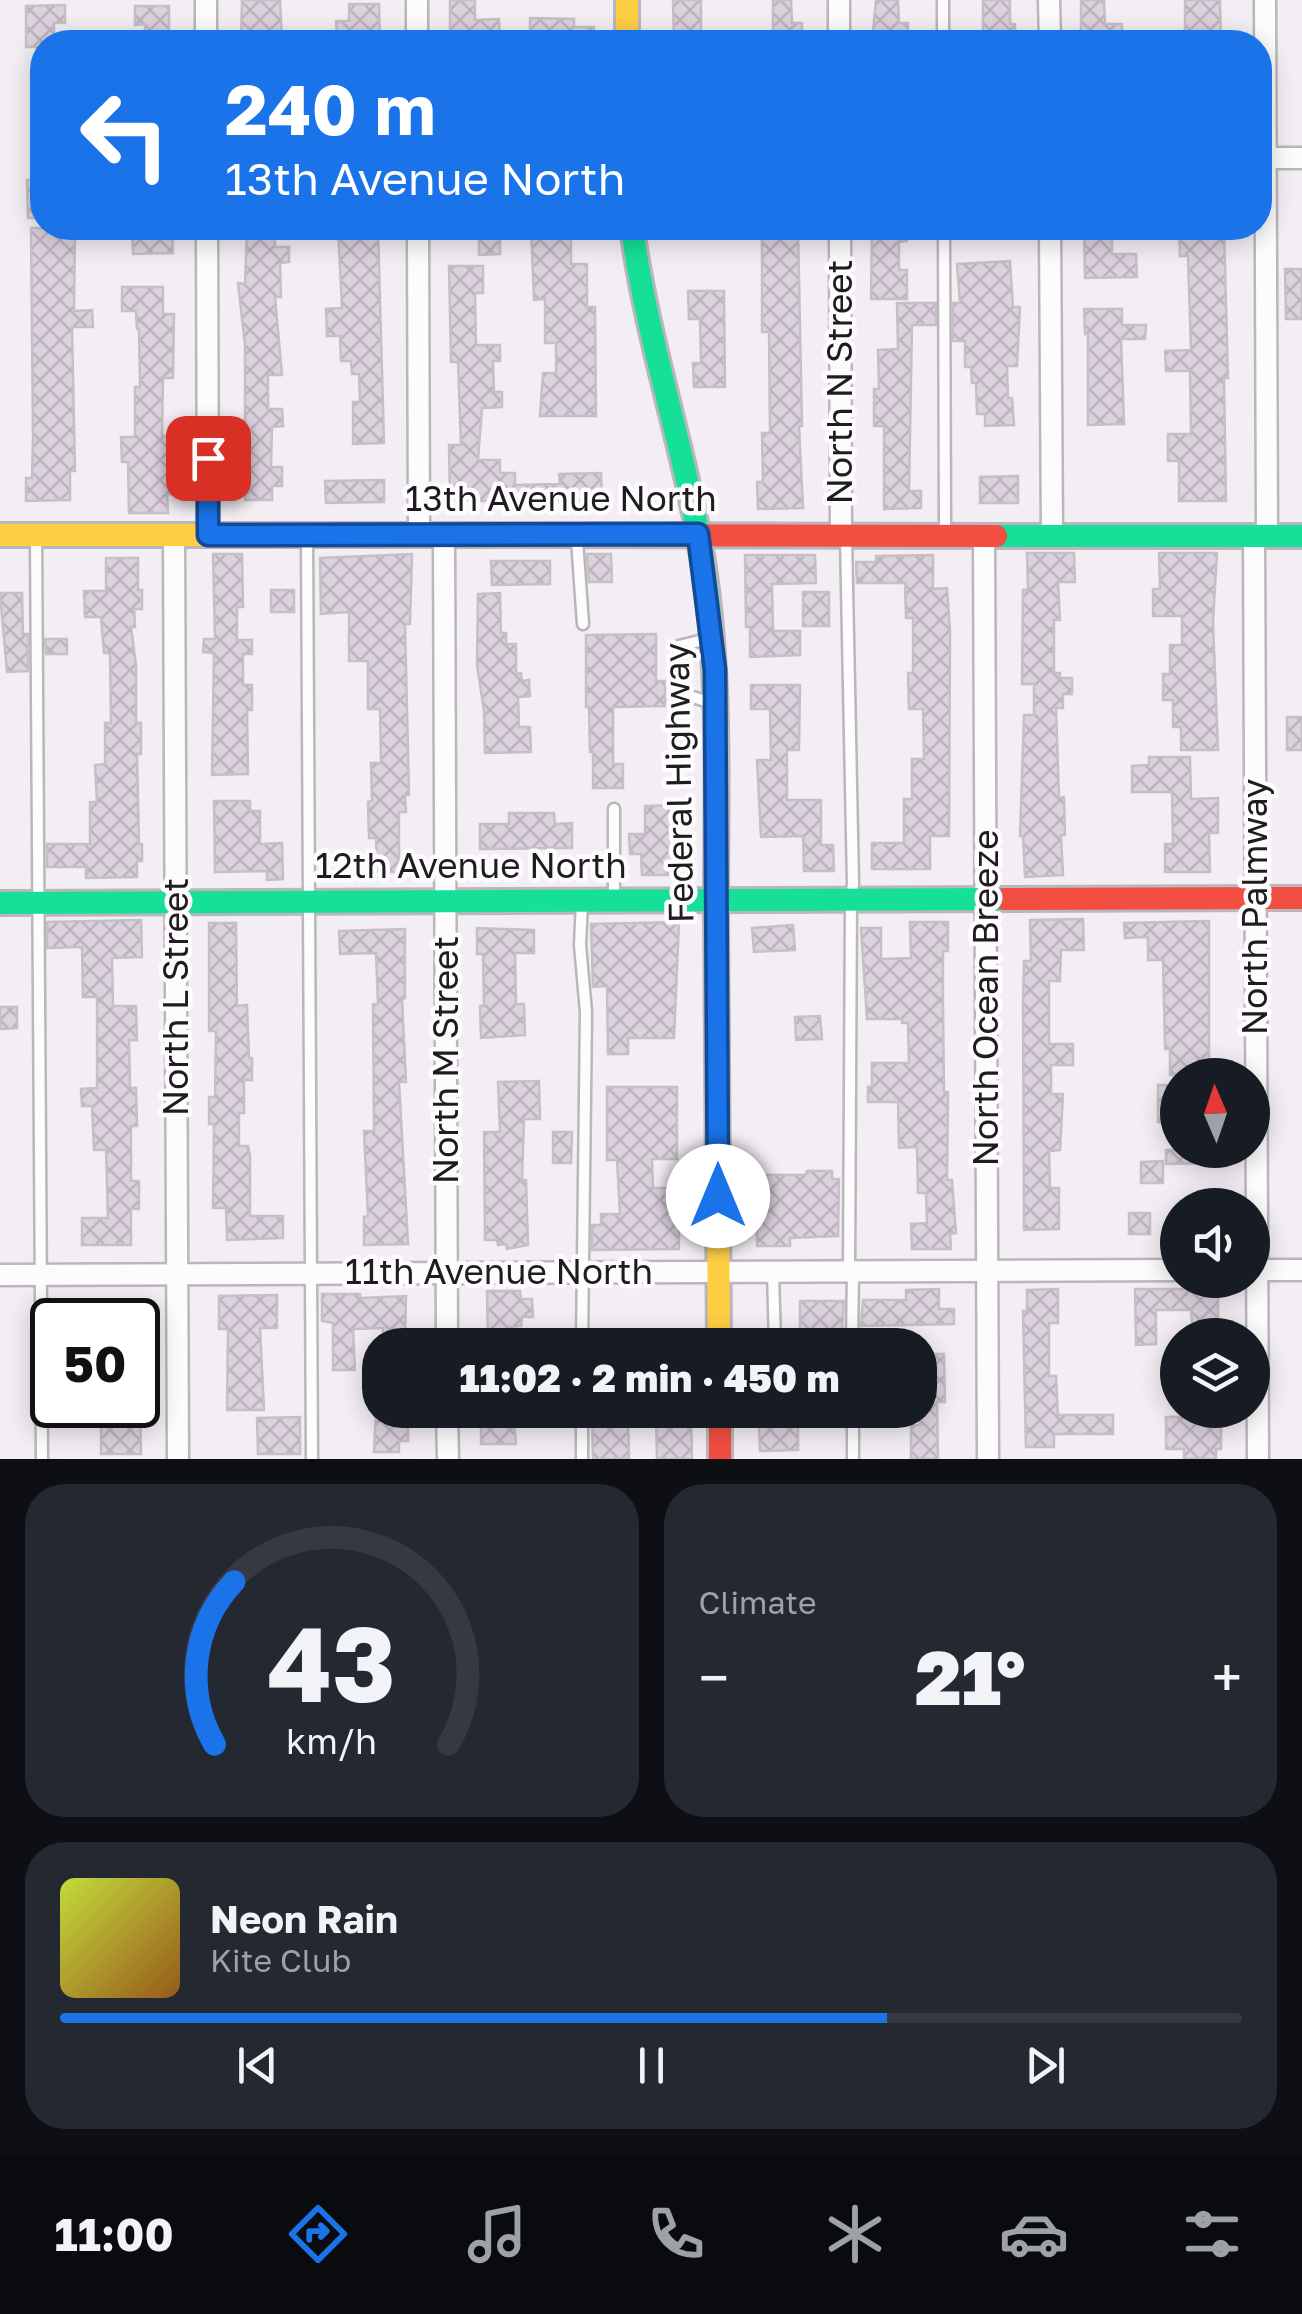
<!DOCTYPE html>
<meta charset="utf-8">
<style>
body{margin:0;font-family:"Golos Text",sans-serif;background:#242831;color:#f1f3f6;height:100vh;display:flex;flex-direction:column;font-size:38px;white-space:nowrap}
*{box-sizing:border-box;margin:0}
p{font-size:32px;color:#9ea1a6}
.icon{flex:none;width:55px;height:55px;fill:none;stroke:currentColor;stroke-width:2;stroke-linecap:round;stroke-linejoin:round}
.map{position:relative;height:1459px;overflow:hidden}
.side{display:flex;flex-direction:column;gap:25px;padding:25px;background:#0d0f14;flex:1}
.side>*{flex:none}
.hud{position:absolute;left:30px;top:30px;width:1242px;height:210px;border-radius:40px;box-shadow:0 5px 25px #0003;background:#1a73e8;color:#fff;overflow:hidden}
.needle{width:65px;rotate:358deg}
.controls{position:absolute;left:1160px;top:1058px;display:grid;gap:20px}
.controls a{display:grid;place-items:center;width:110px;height:110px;border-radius:50%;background:#171b24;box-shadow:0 5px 25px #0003;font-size:50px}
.speed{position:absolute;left:30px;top:1298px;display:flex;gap:20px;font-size:50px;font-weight:700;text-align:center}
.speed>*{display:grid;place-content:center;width:130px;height:130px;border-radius:50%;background:#171b24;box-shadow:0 5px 25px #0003;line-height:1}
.speed .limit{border:5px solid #111;border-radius:15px;background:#fff;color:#111}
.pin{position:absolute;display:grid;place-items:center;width:85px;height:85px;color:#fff;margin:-42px;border-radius:20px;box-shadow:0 5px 15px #0006}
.me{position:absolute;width:110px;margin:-55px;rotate:0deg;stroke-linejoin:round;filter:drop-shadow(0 0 8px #0008)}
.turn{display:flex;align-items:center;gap:35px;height:210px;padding:0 30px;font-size:45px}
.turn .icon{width:130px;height:130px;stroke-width:2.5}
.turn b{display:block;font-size:70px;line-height:85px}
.big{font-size:75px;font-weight:800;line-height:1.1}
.side .card{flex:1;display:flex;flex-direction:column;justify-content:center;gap:15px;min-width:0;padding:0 35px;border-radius:40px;background:#242831}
.side .dial{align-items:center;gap:0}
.dial svg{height:260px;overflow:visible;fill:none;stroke:#363941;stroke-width:7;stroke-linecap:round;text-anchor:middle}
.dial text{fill:#f1f3f6;stroke:none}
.song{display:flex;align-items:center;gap:30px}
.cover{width:120px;height:120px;border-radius:15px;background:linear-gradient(135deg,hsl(70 70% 55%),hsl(30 70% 35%))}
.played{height:10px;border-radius:5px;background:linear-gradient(90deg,#1a73e8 70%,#363941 70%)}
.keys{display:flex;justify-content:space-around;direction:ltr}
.heat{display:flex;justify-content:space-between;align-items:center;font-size:55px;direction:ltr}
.side .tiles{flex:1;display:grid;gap:25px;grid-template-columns:1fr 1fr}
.card:last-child{grid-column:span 2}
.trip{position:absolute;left:362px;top:1328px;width:575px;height:100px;border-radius:40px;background:#171b24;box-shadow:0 5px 25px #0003;font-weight:800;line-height:100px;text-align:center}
.menu{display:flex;height:160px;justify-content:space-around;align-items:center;background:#090b0e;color:#9ea1a6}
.menu .icon{width:70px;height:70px}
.menu .on{color:#1a73e8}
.menu b{font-size:45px;color:#f1f3f6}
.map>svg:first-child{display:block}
</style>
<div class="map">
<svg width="1302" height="1459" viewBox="0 0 1302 1459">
<defs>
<pattern id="building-cross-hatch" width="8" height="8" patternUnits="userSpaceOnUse" patternTransform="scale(2.5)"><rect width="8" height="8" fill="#dcd2de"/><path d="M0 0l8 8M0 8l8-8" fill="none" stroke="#bcb4be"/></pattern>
</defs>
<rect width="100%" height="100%" fill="#f3eef4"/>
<g fill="url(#building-cross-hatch)" stroke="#c4c0c4" stroke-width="2.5">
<polygon points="242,0 280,0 282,42 241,42"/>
<polygon points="450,0 475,0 475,20 499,19 500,42 450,42"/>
<polygon points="673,0 701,0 701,42 674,42"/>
<polygon points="773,0 791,0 792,23 802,23 802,42 773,42"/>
<polygon points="876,0 898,0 899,23 908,23 908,40 872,42"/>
<polygon points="983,0 1010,0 1010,24 1015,24 1015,42 983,39"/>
<polygon points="1081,0 1104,0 1105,24 1122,24 1122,42 1081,42"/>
<polygon points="1185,0 1220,0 1221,42 1185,42"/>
<polygon points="349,4 379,4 380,42 350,42 349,37 337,37 336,21 349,21"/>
<polygon points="65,5 65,23 54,23 54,42 42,42 42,47 26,47 26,6"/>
<polygon points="135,6 169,6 169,42 145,42 145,24 135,25"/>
<polygon points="530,18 574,19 574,27 594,27 594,42 530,42"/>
<polygon points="27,180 42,180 42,218 28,218"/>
<polygon points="31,228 75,228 74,311 92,310 93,327 72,327 75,471 70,471 70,500 26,501 26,478 32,478 33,435"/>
<polygon points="132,228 172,228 173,253 133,254"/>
<polygon points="247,228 275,228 275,247 289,247 289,262 280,263 281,297 275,297 282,375 268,375 268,409 282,409 283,426 272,427 271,467 282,467 282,486 272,486 272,500 245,500 245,345 238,283 245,284"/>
<polygon points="338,228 378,228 384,443 353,444 353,402 360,402 359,374 352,374 351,361 341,361 340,336 327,336 326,309 342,308"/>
<polygon points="531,228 571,228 571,264 587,264 587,307 595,307 596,416 540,416 543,373 556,373 556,343 545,343 545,299 534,300"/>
<polygon points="762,228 798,228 802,426 799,426 803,508 758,509 757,482 763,482 762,433 770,433 769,332 762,332"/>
<polygon points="872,228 906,228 907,241 899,242 899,270 907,270 907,299 871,299"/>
<polygon points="1084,228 1112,228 1112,254 1136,254 1137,277 1085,278"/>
<polygon points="1179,228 1224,228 1228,378 1224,378 1226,501 1179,501 1179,461 1168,461 1168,434 1191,434 1190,371 1166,371 1165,351 1191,350 1188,256 1180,256"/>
<polygon points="479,238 500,238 500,254 479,255"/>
<polygon points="1010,261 1013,307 1020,307 1017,366 1007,366 1008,398 1012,398 1014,425 985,426 985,414 977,414 976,383 972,383 971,367 965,367 965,341 953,341 953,303 960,303 957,264"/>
<polygon points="449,266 483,266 483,293 475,293 476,345 500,345 500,361 493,361 494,392 502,392 502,407 482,408 478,460 500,460 500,473 515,473 515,485 560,484 559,474 601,473 602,501 450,501 449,445 461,445 458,362 451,362"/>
<polygon points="1285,269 1302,269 1302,319 1286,319"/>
<polygon points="122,287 163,287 163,314 174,314 173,378 163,378 162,436 174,436 176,476 176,494 167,494 168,513 129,513 128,462 122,462 121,437 135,437 135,387 140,387 139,329 137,329 136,311 122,311"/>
<polygon points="688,291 724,291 725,387 694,387 693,363 701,363 700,319 689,319"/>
<polygon points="897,303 936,303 936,325 912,325 909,491 921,491 921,508 884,509 884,426 874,426 874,389 879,389 878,350 898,349"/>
<polygon points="1084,309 1122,309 1122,325 1146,325 1145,339 1121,339 1124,424 1088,425 1088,334 1085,334"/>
<polygon points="1018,476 1018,503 980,503 980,477"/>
<polygon points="384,480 384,502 326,503 325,481"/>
<polygon points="1027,553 1074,553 1075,582 1058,582 1060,620 1054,620 1054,673 1060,673 1060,678 1072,678 1072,694 1063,694 1063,708 1056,708 1059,798 1064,797 1065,835 1061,835 1063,875 1025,877 1023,836 1020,836 1024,715 1034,715 1034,684 1022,684 1023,590 1028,590"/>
<polygon points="1159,553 1217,553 1213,622 1218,750 1181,750 1181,727 1173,727 1173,700 1163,700 1163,674 1170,674 1170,645 1182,645 1182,616 1153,616 1153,589 1160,589"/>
<polygon points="213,554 242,554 243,607 237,607 237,640 252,640 252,654 243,654 243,685 252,685 252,710 247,710 248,774 212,775 214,653 203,652 204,639 215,639"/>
<polygon points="412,554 410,624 405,624 409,795 405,795 406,812 399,812 399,872 377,872 376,838 369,838 368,802 372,801 371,763 381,763 380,709 368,709 368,661 349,661 349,612 321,614 320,558"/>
<polygon points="587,554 611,554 612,582 589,582"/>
<polygon points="745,555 815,555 816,583 772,584 773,631 800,631 800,655 750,657 750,627 746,627"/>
<polygon points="933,555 933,589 947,588 950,631 949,836 930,836 930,869 872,869 872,843 904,843 904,799 912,799 912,759 924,759 923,709 909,709 908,673 913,673 913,618 906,618 905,583 857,583 856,562 876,562 876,556"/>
<polygon points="106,558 138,558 138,590 142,590 142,609 134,609 135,627 131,627 136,665 136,723 141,723 141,754 137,754 139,844 142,844 142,861 137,861 137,877 86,878 86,867 47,867 47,844 90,844 90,802 97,802 95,765 105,764 105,723 111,723 110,653 104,653 101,617 85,617 84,591 106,591"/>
<polygon points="491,561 550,561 550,584 492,585"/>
<rect x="271" y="590" width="23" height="22"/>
<rect x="803" y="592" width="26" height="34"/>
<polygon points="0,593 22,593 23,634 28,634 28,671 7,672"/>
<polygon points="500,593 501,633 506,633 506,644 516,644 516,674 521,673 522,681 529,680 530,696 518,697 519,727 530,727 531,752 485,753 484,711 477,665 478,594"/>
<polygon points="656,634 656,681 665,681 665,706 613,707 613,764 623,764 623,788 593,788 593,752 590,752 589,707 586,707 586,635"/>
<polygon points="45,639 67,639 67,654 46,654"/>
<polygon points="751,685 800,685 799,750 787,750 787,800 821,800 821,845 833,845 834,871 804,871 803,836 761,837 757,760 771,760 770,709 751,709"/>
<rect x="1287" y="717" width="15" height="33"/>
<polygon points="1149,757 1190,757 1191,799 1218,798 1218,833 1209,833 1210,872 1165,872 1165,844 1173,844 1172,792 1132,792 1132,766 1149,765"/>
<polygon points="214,801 250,801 250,811 260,811 260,844 282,843 283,879 267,880 267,871 215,872"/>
<polygon points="677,805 678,875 642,875 641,854 630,854 629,834 645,834 645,806"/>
<polygon points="509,813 554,813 555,824 572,823 572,848 480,849 480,824 509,824"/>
<polygon points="1083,919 1084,950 1061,950 1060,981 1049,981 1049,1044 1073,1044 1073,1065 1051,1065 1051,1094 1063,1094 1060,1150 1049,1151 1050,1188 1059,1188 1059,1229 1024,1230 1023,1002 1024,961 1031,961 1030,920"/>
<polygon points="141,920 142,957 112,958 113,1006 136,1006 137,1040 129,1040 130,1088 136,1088 137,1126 131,1126 131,1181 139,1181 139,1209 131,1209 131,1245 82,1245 82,1218 108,1218 106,1150 94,1150 92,1106 82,1106 81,1089 97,1088 97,997 83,997 82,947 47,948 47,922"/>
<polygon points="1209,921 1209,1075 1170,1075 1170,1049 1165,1049 1163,960 1148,960 1148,937 1125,938 1124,923"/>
<polygon points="679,922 674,1038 628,1038 628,1054 608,1054 607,986 593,987 591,924"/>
<polygon points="910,922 948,922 948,951 943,951 943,1006 944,1092 948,1092 947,1180 952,1180 956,1233 950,1234 951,1249 912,1249 911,1224 927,1223 926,1193 918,1193 917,1147 899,1148 898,1102 868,1102 868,1087 872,1087 872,1063 909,1063 908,1023 902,1023 902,1019 867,1019 861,928 881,928 881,959 911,958"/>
<polygon points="209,923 236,923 237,1006 247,1005 249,1058 252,1058 252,1080 244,1080 244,1113 239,1113 239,1146 248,1146 250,1156 250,1216 283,1216 283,1238 227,1240 226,1208 213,1208 214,1124 209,1124 209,1097 215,1097 216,1031 209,1031"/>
<polygon points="793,925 795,950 754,952 752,928"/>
<polygon points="477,928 534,930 534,953 515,953 516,1004 524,1004 525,1035 481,1038 480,1006 484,1006 483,954 477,954"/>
<polygon points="405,929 405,998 402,999 406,1082 399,1082 408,1244 364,1245 364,1217 368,1216 364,1131 374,1131 373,1004 378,1004 376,953 340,954 339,931"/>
<polygon points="0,1007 17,1007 17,1028 0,1029"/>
<polygon points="820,1016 822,1039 796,1040 795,1017"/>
<polygon points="539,1081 540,1119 524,1119 522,1180 526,1180 528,1245 507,1249 506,1244 498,1245 497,1240 485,1240 484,1132 500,1132 498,1082"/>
<rect x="1158" y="1085" width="20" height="37"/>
<polygon points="607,1087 677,1087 677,1159 652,1159 653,1188 679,1188 679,1249 592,1250 592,1225 601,1225 601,1214 620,1214 617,1160 607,1160"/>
<polygon points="553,1132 572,1132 571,1163 553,1163"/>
<polygon points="1166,1150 1214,1150 1214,1163 1166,1164"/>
<polygon points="1163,1161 1163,1183 1141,1183 1141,1162"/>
<polygon points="807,1171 832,1171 832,1179 839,1179 838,1236 790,1238 790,1246 757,1246 756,1175 805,1175"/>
<rect x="1129" y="1213" width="21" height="21"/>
<polygon points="939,1289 939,1309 954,1309 954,1324 861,1326 863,1300 906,1300 906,1290"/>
<polygon points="1058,1289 1058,1323 1049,1323 1049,1376 1056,1376 1058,1415 1113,1415 1113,1434 1054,1434 1054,1447 1026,1447 1023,1311 1027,1311 1027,1290"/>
<polygon points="1135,1289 1218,1289 1218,1335 1193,1335 1191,1310 1156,1310 1156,1344 1136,1345"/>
<polygon points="487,1291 520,1291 521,1299 532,1299 533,1317 522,1317 521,1326 509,1327 509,1345 488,1345"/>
<polygon points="322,1294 360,1294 360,1298 406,1296 405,1345 383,1345 383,1328 353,1329 355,1370 333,1370 333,1323 322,1321"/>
<polygon points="277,1295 277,1328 260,1328 264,1410 227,1410 228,1329 219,1329 219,1296"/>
<polygon points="83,1301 138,1301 138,1320 82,1320"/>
<polygon points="800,1301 844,1301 841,1345 800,1345"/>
<polygon points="920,1354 944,1354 945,1402 937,1402 938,1459 911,1459 911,1425 920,1425"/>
<polygon points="113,1405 140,1405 141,1454 101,1454 101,1419 113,1419"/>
<polygon points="376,1410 398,1410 398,1425 408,1425 408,1441 399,1441 399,1452 374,1452"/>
<polygon points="656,1413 691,1413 692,1459 657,1459"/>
<polygon points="628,1415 629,1459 593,1459 592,1416"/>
<polygon points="1221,1416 1221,1449 1216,1449 1216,1459 1184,1459 1184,1449 1166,1449 1166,1417"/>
<polygon points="300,1417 300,1454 258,1454 257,1418"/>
<polygon points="481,1420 514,1420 516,1444 481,1444"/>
<polygon points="759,1426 798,1426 798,1450 760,1451"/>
</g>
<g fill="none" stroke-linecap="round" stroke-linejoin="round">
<defs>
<g id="lane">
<polyline points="943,0 943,42"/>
<polyline points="944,228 945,531"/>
<polyline points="36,535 42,1459"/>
<polyline points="307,535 312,1459"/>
<polyline points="846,537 853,884 851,899 849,1271"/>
<polyline points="577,540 583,624"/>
<polyline points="711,638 679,646 683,694 712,703"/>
<polyline points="614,899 614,809"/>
<polyline points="773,1272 775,1345"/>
<polyline points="582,1340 718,1339"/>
<polyline points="582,1345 586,1012 580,945 582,902"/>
<polyline points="852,1345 853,1271"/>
<polyline points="582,1410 582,1459"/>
<polyline points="853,1410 853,1459"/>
</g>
<g id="street">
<polyline points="206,0 206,42"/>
<polyline points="417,0 417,42"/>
<polyline points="839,0 839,42"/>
<polyline points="1049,0 1050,42"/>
<polyline points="1265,0 1267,536"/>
<polyline points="1260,158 1302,158"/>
<polyline points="207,228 208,535"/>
<polyline points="418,228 419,534"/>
<polyline points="840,228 841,536"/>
<polyline points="1050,228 1052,536"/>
<polyline points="444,534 447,1345"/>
<polyline points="174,535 178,1459"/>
<polyline points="984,536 988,1459"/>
<polyline points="1254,536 1258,1459"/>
<polyline points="1252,1270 1302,1270"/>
<polyline points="0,1275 1178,1270"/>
<polyline points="447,1410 448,1459"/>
</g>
<g id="fast">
<path d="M632,228C647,341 685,449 703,562C721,676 716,794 716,910"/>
<polyline points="996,536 1302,536"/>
<polyline points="0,903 1005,899"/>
</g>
<g id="slow">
<polyline points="627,0 627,42"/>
<polyline points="0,535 531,535"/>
<polyline points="716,910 719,1345"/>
</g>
<g id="jam">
<polyline points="531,535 996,536"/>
<polyline points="1005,899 1302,898"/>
<polyline points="720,1410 720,1459"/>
</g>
</defs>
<use href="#lane" stroke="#bab6bb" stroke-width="15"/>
<use href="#street" stroke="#bab6bb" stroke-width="25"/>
<use href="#fast" stroke="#bab6bb" stroke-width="28"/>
<use href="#slow" stroke="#bab6bb" stroke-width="28"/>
<use href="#jam" stroke="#bab6bb" stroke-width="28"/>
<use href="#lane" stroke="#fdfcfd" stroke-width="10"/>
<use href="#street" stroke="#fdfcfd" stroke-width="20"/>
<use href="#fast" stroke="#16e098" stroke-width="22"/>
<use href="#slow" stroke="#ffcf43" stroke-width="22"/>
<use href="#jam" stroke="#f24e42" stroke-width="22"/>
</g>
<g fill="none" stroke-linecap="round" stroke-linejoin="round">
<defs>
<polyline id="route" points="208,458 208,535 698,534 715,670 718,1196"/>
</defs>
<use href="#route" stroke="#114b97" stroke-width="25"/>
<use href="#route" stroke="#1a73e8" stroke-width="18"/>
</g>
<g text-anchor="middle" stroke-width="9" stroke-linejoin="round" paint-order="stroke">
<g font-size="35" fill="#1f1c20" stroke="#fdfbfe">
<text transform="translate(840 382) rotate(-90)" y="12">North N Street</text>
<text x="561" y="511">13th Avenue North</text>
<text transform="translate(679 783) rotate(-91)" y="12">Federal Highway</text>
<text x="471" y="878">12th Avenue North</text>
<text transform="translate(1255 907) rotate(-90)" y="12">North Palmway</text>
<text transform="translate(176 997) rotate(-90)" y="12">North L Street</text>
<text transform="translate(986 998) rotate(-90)" y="12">North Ocean Breeze</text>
<text transform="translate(446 1060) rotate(-90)" y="12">North M Street</text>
<text x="499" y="1284">11th Avenue North</text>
</g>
</g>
</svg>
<div class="controls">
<a><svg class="needle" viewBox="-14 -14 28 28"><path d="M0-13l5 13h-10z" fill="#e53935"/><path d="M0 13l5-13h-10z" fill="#9ea1a6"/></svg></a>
<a><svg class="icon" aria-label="sound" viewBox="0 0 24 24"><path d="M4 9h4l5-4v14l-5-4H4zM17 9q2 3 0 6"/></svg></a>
<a><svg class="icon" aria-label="layers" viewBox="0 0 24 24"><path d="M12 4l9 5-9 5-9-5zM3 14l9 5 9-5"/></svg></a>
</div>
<div class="speed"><div class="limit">50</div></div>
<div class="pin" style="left:208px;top:458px;background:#d93025"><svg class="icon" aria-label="arrive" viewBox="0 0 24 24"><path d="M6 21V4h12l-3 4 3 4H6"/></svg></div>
<svg class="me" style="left:718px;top:1196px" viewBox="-20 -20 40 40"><circle r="19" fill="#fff"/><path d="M0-13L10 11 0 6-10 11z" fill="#1a73e8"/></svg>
<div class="trip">11:02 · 2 min · 450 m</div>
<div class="hud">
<div class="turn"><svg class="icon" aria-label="left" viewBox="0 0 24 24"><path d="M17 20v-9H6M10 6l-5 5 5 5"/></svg><div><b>240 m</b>13th Avenue North</div></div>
</div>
</div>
<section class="side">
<div class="tiles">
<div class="card dial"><svg viewBox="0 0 100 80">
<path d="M14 69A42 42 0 1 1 86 69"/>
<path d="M14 69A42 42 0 0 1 20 19" stroke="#1a73e8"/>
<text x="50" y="56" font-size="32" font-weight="700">43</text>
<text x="50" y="72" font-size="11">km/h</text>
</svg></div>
<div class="card"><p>Climate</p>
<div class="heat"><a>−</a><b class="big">21°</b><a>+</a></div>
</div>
<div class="card">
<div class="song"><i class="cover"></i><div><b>Neon Rain</b><p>Kite Club</p></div></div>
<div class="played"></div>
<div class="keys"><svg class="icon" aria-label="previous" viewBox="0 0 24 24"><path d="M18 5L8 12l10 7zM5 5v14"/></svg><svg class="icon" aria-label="pause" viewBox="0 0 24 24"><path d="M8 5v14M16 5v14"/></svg><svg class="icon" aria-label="next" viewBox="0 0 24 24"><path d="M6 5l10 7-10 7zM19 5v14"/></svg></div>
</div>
</div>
</section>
<nav class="menu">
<b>11:00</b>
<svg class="icon on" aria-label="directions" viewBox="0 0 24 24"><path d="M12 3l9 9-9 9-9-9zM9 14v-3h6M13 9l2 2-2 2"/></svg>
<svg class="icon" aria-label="music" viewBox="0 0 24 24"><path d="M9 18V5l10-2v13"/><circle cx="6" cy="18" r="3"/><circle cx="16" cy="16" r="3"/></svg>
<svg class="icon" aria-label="phone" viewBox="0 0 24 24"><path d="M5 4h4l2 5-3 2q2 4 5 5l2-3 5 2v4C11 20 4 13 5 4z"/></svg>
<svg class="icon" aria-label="climate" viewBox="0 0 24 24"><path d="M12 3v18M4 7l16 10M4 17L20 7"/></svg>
<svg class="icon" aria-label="car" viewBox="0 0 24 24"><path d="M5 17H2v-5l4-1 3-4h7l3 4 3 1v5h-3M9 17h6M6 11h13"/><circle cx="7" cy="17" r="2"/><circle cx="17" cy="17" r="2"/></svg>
<svg class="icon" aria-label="filters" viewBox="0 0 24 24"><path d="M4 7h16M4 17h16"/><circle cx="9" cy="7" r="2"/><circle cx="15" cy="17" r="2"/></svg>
</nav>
